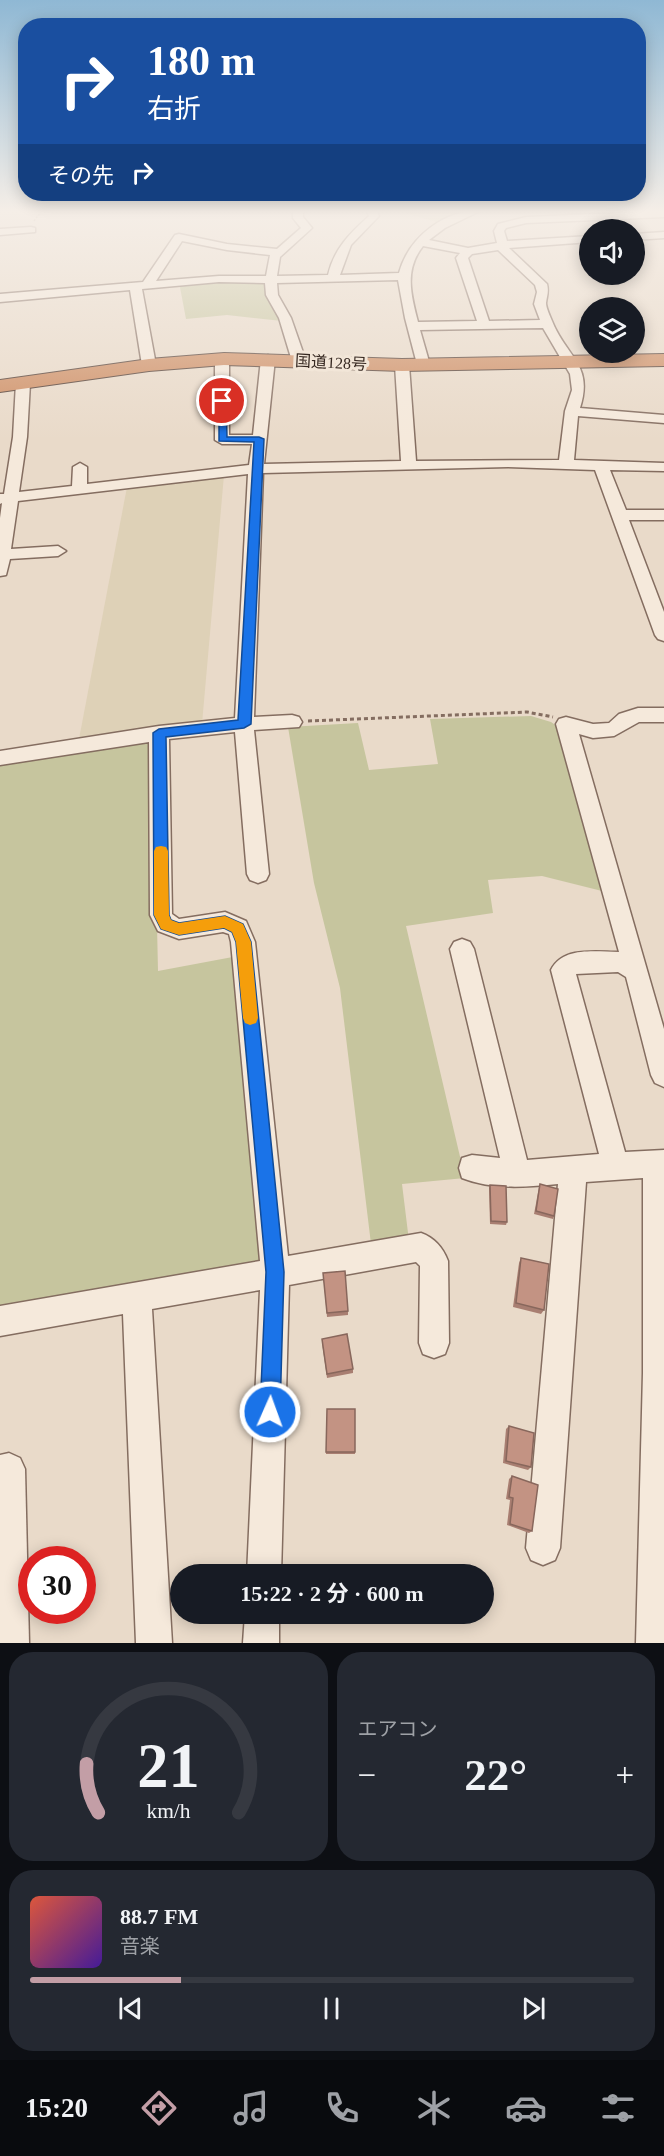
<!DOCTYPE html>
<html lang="ja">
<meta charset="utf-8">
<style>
body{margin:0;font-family:"Times New Roman","Noto Sans JP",serif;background:#242831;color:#f1f3f6;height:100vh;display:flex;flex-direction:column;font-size:22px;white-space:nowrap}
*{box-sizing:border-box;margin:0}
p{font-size:20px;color:#9ea1a6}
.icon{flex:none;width:33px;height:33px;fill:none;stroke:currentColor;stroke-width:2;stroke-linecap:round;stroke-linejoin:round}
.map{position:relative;height:1643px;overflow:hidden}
.drawer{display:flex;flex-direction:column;gap:9px;padding:9px;background:#0d0f14;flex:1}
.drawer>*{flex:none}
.banner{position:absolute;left:18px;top:18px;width:628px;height:183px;border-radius:24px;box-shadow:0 3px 15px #0003;background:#1a4fa0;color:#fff;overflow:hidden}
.controls{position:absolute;left:579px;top:219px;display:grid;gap:12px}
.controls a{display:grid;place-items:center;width:66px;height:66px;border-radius:50%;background:#171b24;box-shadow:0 3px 15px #0003;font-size:30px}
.speed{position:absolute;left:18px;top:1546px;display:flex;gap:12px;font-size:30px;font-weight:700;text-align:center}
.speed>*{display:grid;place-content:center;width:78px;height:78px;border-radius:50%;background:#171b24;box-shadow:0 3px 15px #0003;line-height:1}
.speed .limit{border:9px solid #d22;background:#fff;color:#111}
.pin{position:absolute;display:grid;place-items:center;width:51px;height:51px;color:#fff;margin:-26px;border:3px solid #fff;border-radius:50%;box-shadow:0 2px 6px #0007}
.me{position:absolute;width:66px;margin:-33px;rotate:2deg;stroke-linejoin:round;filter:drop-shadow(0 0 4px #0008)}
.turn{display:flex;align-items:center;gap:21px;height:126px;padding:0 30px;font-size:27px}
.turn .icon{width:78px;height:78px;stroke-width:2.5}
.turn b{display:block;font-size:42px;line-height:51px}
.then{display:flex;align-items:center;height:57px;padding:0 30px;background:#0003;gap:12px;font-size:22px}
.big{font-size:45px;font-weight:700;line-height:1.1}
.drawer .widget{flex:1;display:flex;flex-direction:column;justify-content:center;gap:9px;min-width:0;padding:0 21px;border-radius:24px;background:#242831}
.drawer .dial{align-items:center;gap:0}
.dial svg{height:156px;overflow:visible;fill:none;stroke:#363941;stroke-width:7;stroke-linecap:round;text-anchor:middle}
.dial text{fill:#f1f3f6;stroke:none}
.song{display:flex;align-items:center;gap:18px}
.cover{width:72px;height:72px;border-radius:9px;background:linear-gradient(135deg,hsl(10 70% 55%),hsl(260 70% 35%))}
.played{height:6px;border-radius:3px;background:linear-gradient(90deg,#c39ea6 25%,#363941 25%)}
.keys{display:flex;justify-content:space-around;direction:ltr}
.heat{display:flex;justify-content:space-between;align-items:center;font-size:33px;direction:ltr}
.drawer .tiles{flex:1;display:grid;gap:9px;grid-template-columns:1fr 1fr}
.widget:last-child{grid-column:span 2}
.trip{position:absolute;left:170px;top:1564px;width:324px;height:60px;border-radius:30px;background:#171b24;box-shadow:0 3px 15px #0003;font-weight:700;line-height:60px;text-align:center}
.menu{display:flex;height:96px;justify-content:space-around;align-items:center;background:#090b0e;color:#9ea1a6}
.menu .icon{width:42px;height:42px}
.menu .selected{color:#c39ea6}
.menu b{font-size:27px;color:#f1f3f6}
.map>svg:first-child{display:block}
</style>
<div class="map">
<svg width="664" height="1643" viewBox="0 0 664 1643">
<rect width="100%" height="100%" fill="#e9dac9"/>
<polygon fill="#ded1b7" points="224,475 202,724 79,739 127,487"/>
<g fill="#c6c59e">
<polygon points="401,210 463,210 436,222 405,213"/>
<polygon points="266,280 282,321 227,315 186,319 179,282"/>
<polygon points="531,716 551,722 561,729 606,892 542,876 488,880 493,913 406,926 465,1178 402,1184 409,1241 371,1244 340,988 314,883 288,727 358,723 369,770 438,764 430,719"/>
<polygon points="153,741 158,971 238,956 263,1260 260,1265 0,1312 0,761"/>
</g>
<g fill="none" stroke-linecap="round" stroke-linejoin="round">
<defs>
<g id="minor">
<path d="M293,210H303V217L312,228L280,257L277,276L328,275C334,249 350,233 369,216L366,210H376L379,216L351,245L340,275L399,273C409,236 445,210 482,210L445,228L429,240L468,248L497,243L494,231L498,224L526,217L664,211V217L526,223L506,228L504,231L507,241L590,236V242L509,248L547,284C549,292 547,295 546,303C546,308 550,316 552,321C566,357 594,364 580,408L664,415V423L578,416L574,460L664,463V471L610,470L626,510H664V520H629L664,612V641L658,639L655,635L595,470L508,467L263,473L254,717L292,715L299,717L302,722L299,727L254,730L269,874L266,880L258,883L250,880L247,874L235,732L169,739L172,914L179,919L225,912L246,921L255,942L288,1256L421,1233C435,1238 443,1248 448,1261L449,1343L445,1354L434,1358L423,1354L419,1343L420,1266L416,1262L289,1285L281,1575H247L260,1290L152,1309L172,1643H136L123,1314L0,1336V1306L260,1261L231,942L229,934L223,932L179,939L158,931L150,915L149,742L0,765V751L159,726L235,718L248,474L18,501L11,549L58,546L66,551L58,556L10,559L6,575L0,576V518L2,503L0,504V494H4L13,437L16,383L23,379L30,383L27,437L19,492L72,486L73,467L80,463L87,467V484L249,465L252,444H222L215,440V360L222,356L229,360V435H253L261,359L268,355L275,359L264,464L401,461L395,365L402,361L409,365L416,461L559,460L565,411L572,390L570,374L543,328L420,330L430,365L428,368H418L405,318L398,280L277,283L278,295L291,318L306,361L299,365L292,361L279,318L266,295L265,283L219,282L142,289L156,365L149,369L142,365L130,290L0,302V294L143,282L175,235L179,234L227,244L277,249L301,228L293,218ZM182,241L227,250L270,255L266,276H219L156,281ZM423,246L460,253L456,258L477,321L418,322C411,295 404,270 423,246ZM498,250L535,285L537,292L534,304L540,320L489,321L468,258L472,254Z"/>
<polygon points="31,227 35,228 35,232 0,235 0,229"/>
<polygon points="664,232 664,238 634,240 634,234"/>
<path d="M638,708H664V722H639L614,736L593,738L579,734L664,1029V1087L655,1083L651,1075L626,977L618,972L576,974L625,1152L664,1150V1643H636L643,1373V1178L586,1182L560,1548L555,1560L543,1565L531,1560L526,1548L558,1184C527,1187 492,1190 462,1178L459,1168L462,1158L472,1155L500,1158L450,949L454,942L462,939L470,942L474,949L527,1160L599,1154L551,970C563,946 596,952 619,952L556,724L559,719L566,717L593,724L609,723L619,714Z"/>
<polygon points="9,1453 20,1458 25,1469 29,1643 0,1643 0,1455"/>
<polygon points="245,1614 279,1614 279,1643 243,1643"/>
</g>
<polygon id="highway" points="224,353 402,359 664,354 664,366 402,371 224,365 149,371 0,392 0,380 149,359"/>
</defs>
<use href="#minor" stroke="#846d60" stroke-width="3"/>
<use href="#highway" stroke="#523d33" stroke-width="2"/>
<polyline stroke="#846d60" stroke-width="1.5" stroke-dasharray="2 1.5" stroke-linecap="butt" points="34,221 42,210"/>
<polyline stroke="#846d60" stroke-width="3" stroke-dasharray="4 3" stroke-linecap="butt" points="308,721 527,712 553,717"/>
<use href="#minor" fill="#f5e9db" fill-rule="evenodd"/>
<use href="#highway" fill="#ce8e64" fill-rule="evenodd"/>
</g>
<g fill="#a87e71">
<polygon points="540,1184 554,1216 553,1219 534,1214 539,1187"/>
<polygon points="490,1185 507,1222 506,1225 490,1224 489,1188"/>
<polygon points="521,1258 544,1310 541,1314 513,1307 519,1263"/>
<polygon points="323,1273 348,1311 348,1315 327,1317"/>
<polygon points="322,1343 353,1369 353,1373 327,1378"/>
<polygon points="327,1409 355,1452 355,1454 326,1454"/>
<polygon points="509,1426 531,1467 528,1470 503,1463 506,1429"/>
<polygon points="512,1476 532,1531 529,1533 507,1525 510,1500 506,1499 509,1479"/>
</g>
<g fill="#c39383" stroke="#88675c" stroke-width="1.5">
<polygon points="540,1184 558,1189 554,1216 536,1211"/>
<polygon points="490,1185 506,1186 507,1222 491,1221"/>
<polygon points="521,1258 549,1264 544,1310 516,1303"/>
<polygon points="345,1271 348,1311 327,1313 323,1273"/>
<polygon points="347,1334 353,1369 327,1374 322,1339"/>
<polygon points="327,1409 355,1409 355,1452 326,1452"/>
<polygon points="509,1426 534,1433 531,1467 506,1461"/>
<polygon points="512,1476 538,1485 532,1531 510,1524 513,1498 509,1497"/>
</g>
<linearGradient id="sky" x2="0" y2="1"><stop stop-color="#8fb8d4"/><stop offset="0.48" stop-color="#f5eee7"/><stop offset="1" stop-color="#f5eee7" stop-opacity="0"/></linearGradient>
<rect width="664" height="440" fill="url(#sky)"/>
<polygon fill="#1a73e8" stroke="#114b97" stroke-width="1.5" points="219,399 226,401 227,437 259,437 264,439 251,724 244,728 166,737 169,915 171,920 179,923 225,916 243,924 251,942 284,1272 280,1412 277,1419 270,1422 263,1419 260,1412 266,1272 236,942 232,932 224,928 179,935 161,929 154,915 153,733 159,729 238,720 254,442 219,441"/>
<polygon fill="#f59e0b" points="161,846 166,847 168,851 169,915 171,920 179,923 225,916 243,924 251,942 258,1018 256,1023 250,1025 245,1023 243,1018 236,942 232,932 224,928 179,935 161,929 154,915 154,851 156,847"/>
<g text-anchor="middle" stroke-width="6" stroke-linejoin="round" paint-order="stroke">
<g font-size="16" fill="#362821" stroke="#f2e6d8">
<text transform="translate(331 362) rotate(3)" y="6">国道128号</text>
</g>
</g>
</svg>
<div class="controls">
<a><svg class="icon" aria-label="sound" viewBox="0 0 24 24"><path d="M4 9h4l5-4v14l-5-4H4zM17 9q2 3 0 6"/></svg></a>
<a><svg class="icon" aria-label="layers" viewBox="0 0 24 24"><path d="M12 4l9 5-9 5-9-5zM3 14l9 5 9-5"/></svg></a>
</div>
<div class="speed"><div class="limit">30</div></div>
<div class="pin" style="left:222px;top:401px;background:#d93025"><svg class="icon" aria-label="arrive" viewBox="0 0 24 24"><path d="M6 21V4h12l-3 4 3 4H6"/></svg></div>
<svg class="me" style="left:270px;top:1412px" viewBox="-20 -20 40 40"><circle r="17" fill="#1a73e8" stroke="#fff" stroke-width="3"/><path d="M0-11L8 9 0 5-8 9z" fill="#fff"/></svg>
<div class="trip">15:22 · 2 分 · 600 m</div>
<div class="banner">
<div class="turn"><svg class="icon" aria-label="right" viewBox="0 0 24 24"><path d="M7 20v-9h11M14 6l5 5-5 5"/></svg><div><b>180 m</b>右折</div></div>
<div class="then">その先<svg class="icon" aria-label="right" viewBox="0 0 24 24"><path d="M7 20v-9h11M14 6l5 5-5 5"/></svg></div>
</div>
</div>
<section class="drawer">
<div class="tiles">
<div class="widget dial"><svg viewBox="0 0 100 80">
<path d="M14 69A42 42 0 1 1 86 69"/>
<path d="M14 69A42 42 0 0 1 8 44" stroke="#c39ea6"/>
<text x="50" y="56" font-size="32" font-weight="700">21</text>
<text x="50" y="72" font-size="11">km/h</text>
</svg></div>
<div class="widget"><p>エアコン</p>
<div class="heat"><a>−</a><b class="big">22°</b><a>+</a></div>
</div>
<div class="widget">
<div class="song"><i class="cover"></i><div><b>88.7 FM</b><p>音楽</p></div></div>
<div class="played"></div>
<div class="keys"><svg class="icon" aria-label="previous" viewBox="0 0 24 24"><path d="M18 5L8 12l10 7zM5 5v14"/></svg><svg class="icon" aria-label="pause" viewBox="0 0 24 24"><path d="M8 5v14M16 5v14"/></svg><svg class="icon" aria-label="next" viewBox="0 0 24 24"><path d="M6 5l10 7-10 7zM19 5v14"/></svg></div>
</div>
</div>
</section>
<nav class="menu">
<b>15:20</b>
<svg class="icon selected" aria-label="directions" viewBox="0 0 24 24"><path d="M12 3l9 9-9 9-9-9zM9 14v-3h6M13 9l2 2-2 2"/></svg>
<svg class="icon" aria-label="music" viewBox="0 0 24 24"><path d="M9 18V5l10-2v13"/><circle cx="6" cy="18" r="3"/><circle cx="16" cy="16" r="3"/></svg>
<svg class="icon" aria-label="phone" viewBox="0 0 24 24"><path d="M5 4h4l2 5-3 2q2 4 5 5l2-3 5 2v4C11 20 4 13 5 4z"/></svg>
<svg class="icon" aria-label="climate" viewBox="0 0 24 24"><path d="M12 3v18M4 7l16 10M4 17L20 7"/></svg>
<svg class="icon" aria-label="car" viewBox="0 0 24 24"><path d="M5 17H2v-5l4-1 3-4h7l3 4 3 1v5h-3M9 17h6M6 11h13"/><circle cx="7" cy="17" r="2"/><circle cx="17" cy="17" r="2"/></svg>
<svg class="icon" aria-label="filters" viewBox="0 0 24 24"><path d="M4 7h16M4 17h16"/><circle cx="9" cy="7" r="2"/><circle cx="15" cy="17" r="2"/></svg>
</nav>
